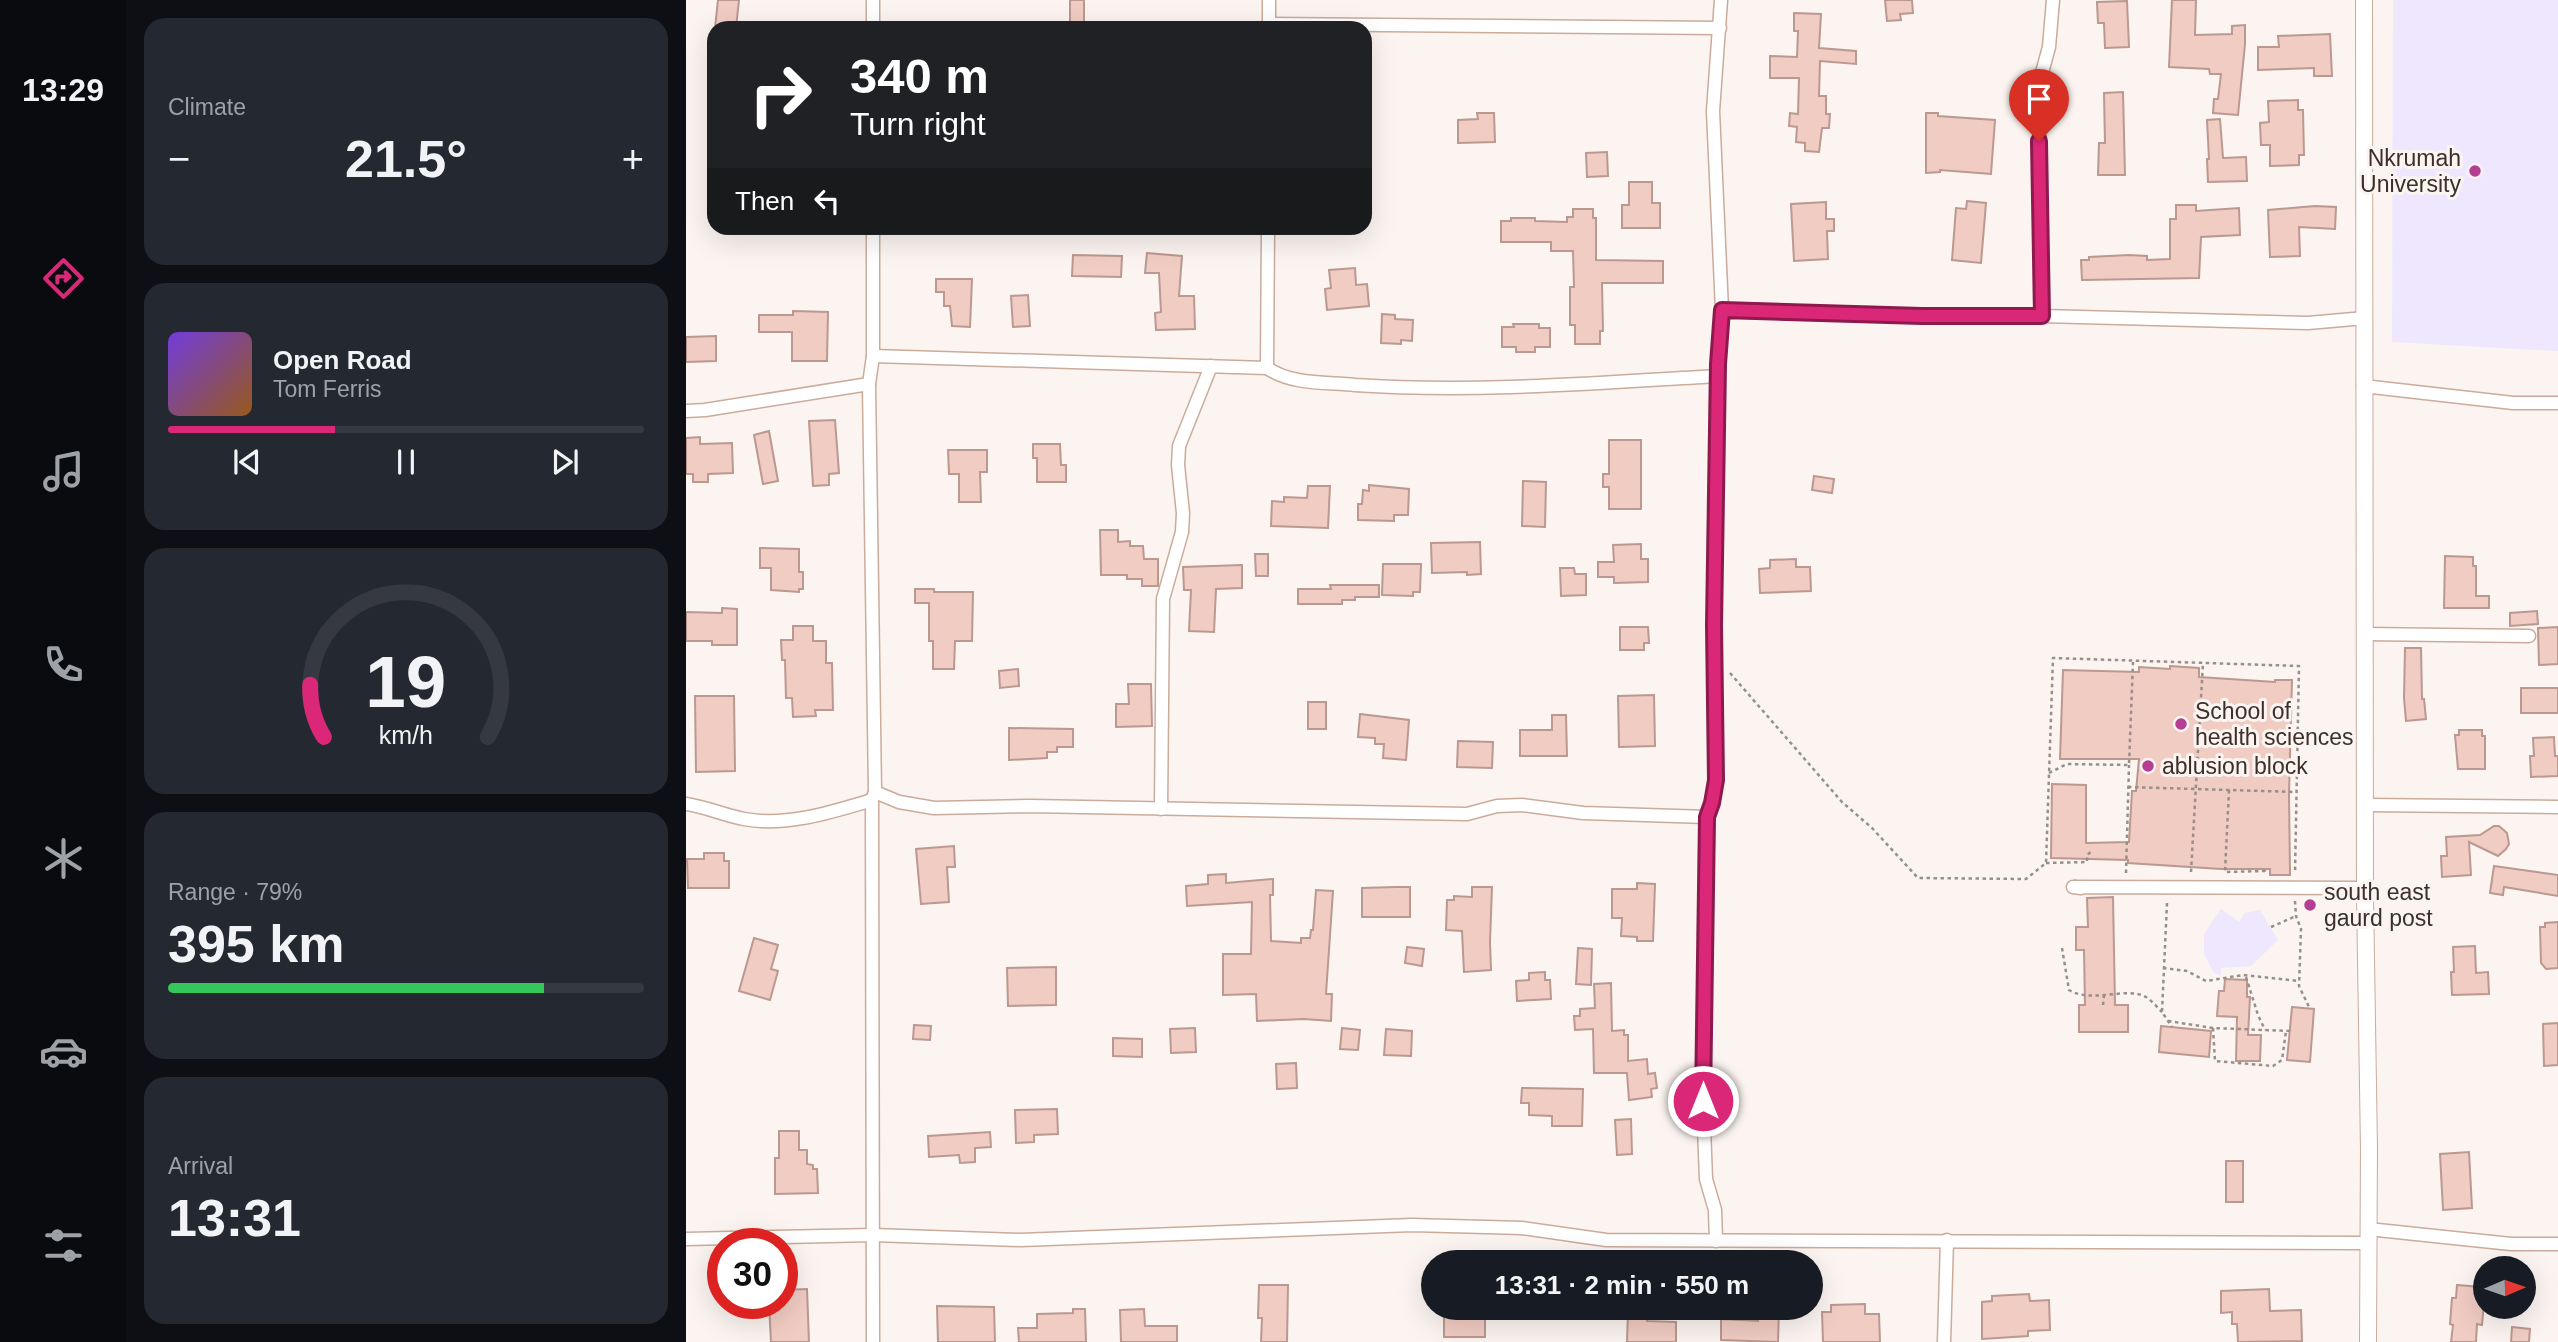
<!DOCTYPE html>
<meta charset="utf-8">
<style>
body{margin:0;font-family:Helvetica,sans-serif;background:#242831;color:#f1f3f6;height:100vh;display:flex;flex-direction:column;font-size:26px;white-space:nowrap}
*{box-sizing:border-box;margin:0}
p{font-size:23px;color:#9ea1a6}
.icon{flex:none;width:38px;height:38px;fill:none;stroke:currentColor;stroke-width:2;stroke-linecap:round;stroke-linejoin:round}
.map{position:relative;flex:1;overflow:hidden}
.drawer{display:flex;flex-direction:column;gap:18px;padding:18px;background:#0d0f14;width:560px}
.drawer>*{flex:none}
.guide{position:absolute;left:21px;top:21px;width:665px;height:214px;border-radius:21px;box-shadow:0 7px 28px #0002;background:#202124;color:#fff;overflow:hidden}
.needle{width:46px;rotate:88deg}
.controls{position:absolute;left:1787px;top:1256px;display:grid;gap:14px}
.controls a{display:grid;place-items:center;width:63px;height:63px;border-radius:50%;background:#171b24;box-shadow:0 7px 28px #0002;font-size:35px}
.speed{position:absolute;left:21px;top:1228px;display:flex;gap:14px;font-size:35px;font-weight:700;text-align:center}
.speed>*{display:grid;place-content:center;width:91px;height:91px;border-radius:50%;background:#171b24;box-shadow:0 7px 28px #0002;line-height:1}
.speed .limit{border:10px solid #d22;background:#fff;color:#111}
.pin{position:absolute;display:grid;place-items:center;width:60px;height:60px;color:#fff;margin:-72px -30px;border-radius:50% 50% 50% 0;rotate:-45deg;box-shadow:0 0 7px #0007}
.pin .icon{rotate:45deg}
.me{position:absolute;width:77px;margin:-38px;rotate:0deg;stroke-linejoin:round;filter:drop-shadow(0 0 5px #0008)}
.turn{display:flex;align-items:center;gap:24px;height:147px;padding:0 28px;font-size:32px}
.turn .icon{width:91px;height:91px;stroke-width:2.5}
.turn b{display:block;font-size:49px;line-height:60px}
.then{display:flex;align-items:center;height:66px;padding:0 28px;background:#0003;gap:14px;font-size:26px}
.big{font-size:52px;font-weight:700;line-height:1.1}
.drawer .card{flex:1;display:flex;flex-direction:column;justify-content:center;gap:10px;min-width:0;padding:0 24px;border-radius:21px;background:#242831}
.drawer .dial{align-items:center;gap:0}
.dial svg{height:182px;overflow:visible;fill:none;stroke:#363941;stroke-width:7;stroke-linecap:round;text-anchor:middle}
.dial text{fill:#f1f3f6;stroke:none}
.song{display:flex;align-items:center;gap:21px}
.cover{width:84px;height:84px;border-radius:10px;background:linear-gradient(135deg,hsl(260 70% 55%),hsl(30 70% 35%))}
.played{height:7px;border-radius:4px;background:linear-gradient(90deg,#db2777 35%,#363941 35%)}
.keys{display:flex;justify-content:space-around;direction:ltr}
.heat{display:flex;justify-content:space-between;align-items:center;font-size:38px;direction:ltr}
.charge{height:10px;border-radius:5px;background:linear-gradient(90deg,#34c759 79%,#363941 0)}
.trip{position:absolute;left:735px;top:1250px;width:402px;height:70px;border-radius:35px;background:#171b24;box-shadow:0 7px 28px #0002;font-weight:700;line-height:70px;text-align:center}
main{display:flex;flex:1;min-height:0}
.tab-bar{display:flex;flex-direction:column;width:126px;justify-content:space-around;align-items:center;background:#090b0e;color:#9ea1a6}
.tab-bar .icon{width:49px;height:49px}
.tab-bar .selected{color:#db2777}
.tab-bar b{font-size:32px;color:#f1f3f6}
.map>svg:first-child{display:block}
</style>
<main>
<nav class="tab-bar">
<b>13:29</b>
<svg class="icon selected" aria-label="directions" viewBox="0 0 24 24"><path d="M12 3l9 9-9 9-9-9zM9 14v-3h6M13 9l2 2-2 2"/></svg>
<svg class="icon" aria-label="music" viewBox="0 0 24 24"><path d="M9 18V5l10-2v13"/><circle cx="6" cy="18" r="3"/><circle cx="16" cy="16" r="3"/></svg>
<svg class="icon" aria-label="phone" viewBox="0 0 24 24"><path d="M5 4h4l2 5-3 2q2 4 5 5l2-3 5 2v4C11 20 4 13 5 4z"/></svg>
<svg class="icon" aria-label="climate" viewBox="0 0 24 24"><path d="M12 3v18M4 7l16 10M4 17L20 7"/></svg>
<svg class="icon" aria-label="car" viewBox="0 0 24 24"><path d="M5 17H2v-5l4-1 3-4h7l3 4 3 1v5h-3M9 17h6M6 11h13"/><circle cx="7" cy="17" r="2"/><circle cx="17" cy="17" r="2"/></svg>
<svg class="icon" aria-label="filters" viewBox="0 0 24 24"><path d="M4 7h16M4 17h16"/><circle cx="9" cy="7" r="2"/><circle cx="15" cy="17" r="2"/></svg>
</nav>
<section class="drawer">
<div class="card"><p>Climate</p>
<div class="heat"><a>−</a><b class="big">21.5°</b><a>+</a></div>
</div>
<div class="card">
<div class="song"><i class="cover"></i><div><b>Open Road</b><p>Tom Ferris</p></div></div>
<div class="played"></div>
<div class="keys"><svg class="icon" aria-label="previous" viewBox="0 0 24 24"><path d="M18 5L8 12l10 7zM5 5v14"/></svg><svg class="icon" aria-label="pause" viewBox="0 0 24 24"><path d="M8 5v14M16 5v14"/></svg><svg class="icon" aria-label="next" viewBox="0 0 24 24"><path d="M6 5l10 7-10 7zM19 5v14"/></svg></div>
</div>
<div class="card dial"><svg viewBox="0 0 100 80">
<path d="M14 69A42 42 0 1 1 86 69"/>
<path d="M14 69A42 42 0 0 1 8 46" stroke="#db2777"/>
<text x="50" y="56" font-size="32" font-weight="700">19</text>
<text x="50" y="72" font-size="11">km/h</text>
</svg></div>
<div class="card"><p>Range · 79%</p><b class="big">395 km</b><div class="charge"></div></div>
<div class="card"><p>Arrival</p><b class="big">13:31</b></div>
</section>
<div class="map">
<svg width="1872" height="1342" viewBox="0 0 1872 1342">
<rect width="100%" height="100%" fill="#fbf4f0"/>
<g fill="#efe7fd">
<polygon points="1707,0 1872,0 1872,351 1706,342"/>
<polygon points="1535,909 1553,922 1559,913 1574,910 1592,940 1565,966 1535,968 1535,976 1528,973 1518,954 1518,934"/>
</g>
<g fill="#f1ccc3" stroke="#bb9890" stroke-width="2">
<polygon points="32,0 53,0 50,28 29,28"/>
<rect x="384" y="0" width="14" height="28"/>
<polygon points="1199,0 1226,0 1227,13 1214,14 1215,20 1201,21"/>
<polygon points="1486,0 1510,0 1509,35 1546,34 1546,26 1559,25 1559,44 1552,115 1527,113 1528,99 1532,99 1535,74 1524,74 1523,69 1483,67"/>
<polygon points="1441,1 1443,47 1419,48 1418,23 1412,23 1411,2"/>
<polygon points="1108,13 1135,14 1133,48 1170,51 1170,64 1134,61 1133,96 1140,96 1140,114 1144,114 1143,128 1136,128 1133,152 1119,151 1119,143 1110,142 1111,127 1103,126 1104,113 1112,114 1113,78 1084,78 1084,56 1111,57 1112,31 1108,31"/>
<polygon points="1644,34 1646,76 1628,76 1628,68 1572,70 1572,47 1593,47 1592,36"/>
<polygon points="1437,92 1439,175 1412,175 1413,143 1419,143 1418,93"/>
<polygon points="1612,100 1612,110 1617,110 1618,155 1613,155 1613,165 1584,166 1584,145 1575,145 1574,123 1583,122 1582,101"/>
<polygon points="791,113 808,113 809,142 772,143 772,120 792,119"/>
<polygon points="1240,113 1252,113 1252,116 1309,120 1305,174 1254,170 1254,172 1240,173"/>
<polygon points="1534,119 1537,158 1560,157 1561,181 1522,182 1521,159 1523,159 1521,120"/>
<polygon points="921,152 922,176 901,177 900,153"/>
<polygon points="943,182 966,182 966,203 974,203 974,228 936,228 936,205 943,205"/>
<polygon points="1281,201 1300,203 1295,263 1266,260 1270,208 1280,209"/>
<polygon points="1140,202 1140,219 1148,219 1148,231 1141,231 1142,259 1108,261 1105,204"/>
<polygon points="1490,205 1510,205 1510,211 1553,208 1554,235 1515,237 1513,278 1396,280 1395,260 1403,260 1403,257 1443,255 1461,256 1461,260 1484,259 1484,219 1490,219"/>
<polygon points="1629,206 1650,207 1649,229 1613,227 1614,256 1584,257 1582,210"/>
<polygon points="887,209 907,209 907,218 910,218 910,260 977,261 977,283 916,283 917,331 914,331 914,344 889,344 889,325 884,325 884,287 888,287 887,251 865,251 865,242 815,242 815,221 825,221 825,218 849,218 849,221 881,222 881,217 887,217"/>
<polygon points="461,253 496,256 493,296 508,296 509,329 470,330 469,313 475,312 473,273 459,273"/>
<polygon points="387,255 436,256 435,277 386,276"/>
<polygon points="669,268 670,285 681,284 683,306 641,310 639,289 645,288 643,270"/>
<polygon points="250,279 286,279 284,327 266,326 264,306 258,306 258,292 250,292"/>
<polygon points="342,295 344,326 327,327 325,296"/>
<polygon points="107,311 142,312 141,361 106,361 106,332 73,332 73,315 107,315"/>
<polygon points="696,314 709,315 709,319 727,320 726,341 715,340 715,344 695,343"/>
<polygon points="827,324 853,324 853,328 864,328 864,347 849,347 849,352 830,352 830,347 816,347 816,327 828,327"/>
<polygon points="30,336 30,361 0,362 0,337"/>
<polygon points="149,420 153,473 143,474 143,485 127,486 123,421"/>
<polygon points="83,431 92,481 77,484 68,435"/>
<polygon points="14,437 14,444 46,443 47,473 22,474 22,482 7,482 7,474 0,474 0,438"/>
<polygon points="923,440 955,440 955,509 923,509 923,487 917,487 917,474 923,474"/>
<polygon points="347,444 374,444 375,465 380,465 380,482 351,482 351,458 347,458"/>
<polygon points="262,450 301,450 301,472 294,472 295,502 273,502 273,474 263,474"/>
<polygon points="1128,476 1148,479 1146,493 1126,490"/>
<polygon points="837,481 860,482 859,527 836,526"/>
<polygon points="683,485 723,489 722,515 708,515 708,521 672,520 672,504 676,504 677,490 683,491"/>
<polygon points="622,486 644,486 642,528 585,526 586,501 598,502 598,497 621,498"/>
<polygon points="414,530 432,530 432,542 444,541 444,546 457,546 458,559 472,559 472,586 456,586 456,579 441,579 441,575 415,575"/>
<polygon points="794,542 795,574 781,575 781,572 746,573 745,543"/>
<polygon points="955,544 955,559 962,559 962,582 928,583 928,577 912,577 912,562 928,562 927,545"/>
<polygon points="74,548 113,549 113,572 117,572 117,589 113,589 113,592 85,590 85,568 74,568"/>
<polygon points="569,554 582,554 582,576 570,576"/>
<polygon points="1759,556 1787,557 1787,566 1790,566 1790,596 1803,596 1803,608 1758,608"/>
<polygon points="1110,559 1110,567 1124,567 1125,591 1074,593 1073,569 1084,568 1084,560"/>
<polygon points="697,564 735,564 734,592 727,592 727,596 696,595"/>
<polygon points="556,565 556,588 530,589 528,632 503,631 505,590 498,590 497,567"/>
<polygon points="874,568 888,568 889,574 900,574 900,595 875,596"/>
<polygon points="644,585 693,585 693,597 669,597 669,600 656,600 656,604 612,604 612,589 645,589"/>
<polygon points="229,589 248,589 248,592 287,592 286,641 269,641 268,669 247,669 247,641 243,641 243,603 229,603"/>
<polygon points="36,608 51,609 51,645 26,645 26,641 0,641 0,612 36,613"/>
<polygon points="1851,611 1852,624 1824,626 1824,613"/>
<polygon points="107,626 127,626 127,641 140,641 140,663 146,663 147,710 129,710 130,716 107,717 106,698 100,698 99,660 96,660 95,640 107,640"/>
<polygon points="934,627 962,627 963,643 958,643 958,650 934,650"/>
<polygon points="1872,627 1872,664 1853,665 1852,628"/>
<polygon points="1719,648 1735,648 1736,699 1738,699 1740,719 1720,721 1718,698"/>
<polygon points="1484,666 1513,668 1513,677 1589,682 1589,680 1606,680 1603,795 1604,875 1584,875 1584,869 1535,869 1442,863 1442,860 1365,858 1366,784 1400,785 1400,843 1443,842 1446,791 1450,791 1453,759 1374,759 1377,670 1453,672 1453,667 1484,669"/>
<polygon points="332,669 333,686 314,688 313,671"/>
<polygon points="442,684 465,684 466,726 430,727 430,704 443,704"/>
<rect x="1835" y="688" width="37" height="25"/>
<polygon points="968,695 969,746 933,747 932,696"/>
<polygon points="9,696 48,696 49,771 10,772"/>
<rect x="622" y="702" width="18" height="27"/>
<polygon points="674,714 723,720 720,760 697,758 698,744 689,744 689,738 672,737"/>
<polygon points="866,715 880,715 881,756 834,756 834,730 866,730"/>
<polygon points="323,728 387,729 387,747 371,747 371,752 361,752 361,758 323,760"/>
<polygon points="1773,730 1796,730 1796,736 1799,736 1799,769 1772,769 1769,735 1773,735"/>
<polygon points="1868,737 1869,756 1872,756 1872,776 1845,777 1844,756 1848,756 1847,738"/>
<polygon points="772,741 807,742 806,768 771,767"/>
<polygon points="1808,826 1813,826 1821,833 1823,844 1820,849 1812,856 1783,842 1785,875 1756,877 1755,856 1761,856 1760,837 1794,835"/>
<polygon points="268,846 269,867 261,867 263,902 235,904 230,849"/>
<polygon points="18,853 38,853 38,861 43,861 43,888 2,888 1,859 18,859"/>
<polygon points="1808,866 1872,875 1872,896 1818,887 1817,895 1804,893"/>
<polygon points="540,874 540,883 587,879 587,895 584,895 585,941 615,943 615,938 624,938 625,930 627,930 630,890 647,891 640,994 646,994 645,1021 618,1019 571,1021 570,994 537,995 537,954 565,954 566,902 501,906 500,886 522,884 522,875"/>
<polygon points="951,883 969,884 967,941 951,941 951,937 935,936 936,918 926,918 926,889 951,889"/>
<polygon points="710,887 724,887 724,917 676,917 676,888"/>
<polygon points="786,887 806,887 804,942 805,970 778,972 776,931 760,930 761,900 768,900 768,896 786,897"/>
<polygon points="1427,897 1429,1005 1442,1005 1442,1032 1393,1032 1393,1005 1399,1005 1398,950 1390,950 1390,927 1402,927 1401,898"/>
<polygon points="1872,922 1872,968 1860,969 1855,963 1854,927 1859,927 1859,923"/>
<polygon points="68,938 92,945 85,969 92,971 84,1000 53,991"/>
<polygon points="1789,946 1790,973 1802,972 1803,994 1766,995 1765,972 1768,972 1767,947"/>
<polygon points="721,947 738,949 736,966 719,963"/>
<polygon points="892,948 906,949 905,985 890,984"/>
<polygon points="370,967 370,1005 322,1006 321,968"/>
<polygon points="859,972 859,980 864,980 865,999 831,1001 830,981 843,980 843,973"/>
<polygon points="1539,979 1561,980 1561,997 1564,997 1562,1035 1575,1035 1574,1061 1550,1061 1551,1017 1531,1016 1533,991 1538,991"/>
<polygon points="925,983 926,1031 938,1030 938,1035 942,1035 942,1061 961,1059 962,1074 969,1073 971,1088 965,1089 966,1097 943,1100 941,1073 908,1073 907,1029 889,1030 888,1016 894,1016 894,1009 909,1008 908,984"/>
<polygon points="1606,1007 1628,1009 1624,1062 1601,1060"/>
<polygon points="1872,1023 1872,1065 1858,1066 1857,1024"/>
<polygon points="228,1025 245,1026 244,1040 227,1039"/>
<polygon points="1475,1026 1525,1031 1523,1057 1473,1052"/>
<polygon points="509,1028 510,1052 485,1053 484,1029"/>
<polygon points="656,1028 674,1030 672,1050 654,1049"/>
<polygon points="700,1029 726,1031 725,1056 698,1055"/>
<polygon points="427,1038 456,1039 456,1057 427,1056"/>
<polygon points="610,1063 611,1088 591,1089 590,1064"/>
<polygon points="836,1088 897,1089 896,1126 866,1126 866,1116 843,1115 843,1103 835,1103"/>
<polygon points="371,1109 372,1134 348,1135 348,1142 330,1143 329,1110"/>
<polygon points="945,1119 946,1154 931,1155 929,1120"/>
<polygon points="93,1131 113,1131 113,1150 121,1150 121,1164 127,1165 127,1169 131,1169 132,1193 89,1194 89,1158 93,1158"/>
<polygon points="304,1132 305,1147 289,1148 289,1162 274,1163 273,1155 243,1157 242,1136"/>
<polygon points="1783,1152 1786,1208 1757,1210 1754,1154"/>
<rect x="1540" y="1161" width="17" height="41"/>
<polygon points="573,1285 602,1285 601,1342 575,1342 576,1318 572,1318"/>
<polygon points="1771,1285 1795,1287 1794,1303 1798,1303 1796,1325 1791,1324 1790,1342 1765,1342 1767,1325 1764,1324 1766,1298 1770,1298"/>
<polygon points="121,1289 123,1342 85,1342 83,1304 96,1304 96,1290"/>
<polygon points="1583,1289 1584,1311 1615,1310 1616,1341 1552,1342 1551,1324 1546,1324 1546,1312 1535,1313 1535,1291"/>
<polygon points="1343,1294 1344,1301 1363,1300 1364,1330 1342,1331 1342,1336 1296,1339 1296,1302 1306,1301 1306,1296"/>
<polygon points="1179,1304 1179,1314 1193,1314 1194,1342 1137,1342 1136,1312 1145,1312 1145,1305"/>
<polygon points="251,1306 308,1307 309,1342 252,1342"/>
<rect x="758" y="1307" width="41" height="30"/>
<polygon points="387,1309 399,1309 400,1342 333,1342 332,1328 351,1328 351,1314 387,1313"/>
<polygon points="458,1309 459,1326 491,1326 491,1342 435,1342 434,1310"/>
<polygon points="1072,1309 1093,1309 1092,1342 1035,1340 1035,1319 1072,1321"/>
<polygon points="942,1312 962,1313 961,1321 990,1322 990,1342 941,1342"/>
<polygon points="1826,1327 1844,1329 1843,1342 1825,1342"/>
</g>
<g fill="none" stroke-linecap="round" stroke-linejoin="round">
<defs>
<g id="minor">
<polyline points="1367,0 1363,47 1354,80 1353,115 1356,316 1622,323 1679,318"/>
<polyline points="583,24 1034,28"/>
<polyline points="187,28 187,0"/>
<polyline points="583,28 583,0"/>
<polyline points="1036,310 1236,316 1356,316"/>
<polyline points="187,356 581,368 582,228"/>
<path d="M581,368C607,385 638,382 669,385C789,393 911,383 1032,376"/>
<polyline points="1677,386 1827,403 1872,403"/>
<polyline points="0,411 19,410 183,384"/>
<polyline points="1678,634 1843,636"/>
<polyline points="189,792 213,802 248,808 344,806 781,814 811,806 836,805 897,813 1021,817"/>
<path d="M0,804C20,807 38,815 58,819C100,827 146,812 186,800"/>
<polyline points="1679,805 1872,807"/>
<polyline points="475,809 477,599 496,532 497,513 492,465 493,446 525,366"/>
<polyline points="1395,888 1387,887 1679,888"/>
<polyline points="1682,1229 1825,1244 1872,1244"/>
<polyline points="0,1239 187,1235 335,1240 726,1225 836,1228 920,1240 1681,1243"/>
<polyline points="1030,1241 1029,1210 1020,1179 1017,1102 1021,817 1026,803 1030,780 1028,625 1032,364 1036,310 1027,111 1035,0"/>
<polyline points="187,1342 186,800 189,792 183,384 187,356 187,228"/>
<polyline points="1258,1342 1261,1240"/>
</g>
<polyline id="tertiary" points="1678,0 1679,896 1683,1149 1682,1342"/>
</defs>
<use href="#minor" stroke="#cbab9b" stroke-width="15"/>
<use href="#tertiary" stroke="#cbab9b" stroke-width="18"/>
<g stroke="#998f8a" stroke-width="2.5" stroke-dasharray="3.5 3.5" stroke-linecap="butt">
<polyline points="1044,673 1156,802 1186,828 1232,878 1340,879 1360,863 1367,658 1613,666 1609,873"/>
<polyline points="1363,773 1381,764 1443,765 1447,662"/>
<polyline points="1442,787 1610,792"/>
<polyline points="1543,790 1539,872 1579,871 1579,874"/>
<polyline points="1360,863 1401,862 1401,855 1406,851"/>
<polyline points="1505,872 1517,663"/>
<polyline points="1440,873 1443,765"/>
<polyline points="1609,901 1610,916 1615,929 1613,986 1623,1007"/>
<polyline points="1481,903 1476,1012 1486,1027"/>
<polyline points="1585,927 1610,916"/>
<path d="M1376,948L1383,990C1406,1004 1441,986 1460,997C1465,1000 1471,1007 1476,1012"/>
<polyline points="1477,968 1501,971 1520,981 1557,975 1613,981"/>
<polyline points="1560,977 1572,1015 1579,1030"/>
<polyline points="1417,1005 1418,995"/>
<polyline points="1482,1021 1527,1028 1604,1031"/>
<polyline points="1527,1028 1529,1061 1587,1066 1596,1060 1600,1031"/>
</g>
<use href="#minor" stroke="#fff" stroke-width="12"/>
<use href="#tertiary" stroke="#fff" stroke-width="16"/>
</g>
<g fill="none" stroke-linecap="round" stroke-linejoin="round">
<defs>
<polyline id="route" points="1017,1101 1021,817 1026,803 1030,780 1028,625 1032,364 1036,310 1236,316 1356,316 1353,141"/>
</defs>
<use href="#route" stroke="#8e194d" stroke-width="18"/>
<use href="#route" stroke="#db2777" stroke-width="12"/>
</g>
<g fill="#b53e94" stroke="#fbf4f0" stroke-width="2.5">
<circle cx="1789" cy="171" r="7"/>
<circle cx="1495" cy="724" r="7"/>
<circle cx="1462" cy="766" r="7"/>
<circle cx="1624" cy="905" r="7"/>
</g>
<g text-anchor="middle" stroke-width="6" stroke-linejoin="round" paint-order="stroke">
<g font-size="23" fill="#3d302a" stroke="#fbf4f0" text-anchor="start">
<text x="1775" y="166" text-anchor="end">Nkrumah<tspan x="1775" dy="26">University</tspan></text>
<text x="1509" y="719">School of<tspan x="1509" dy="26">health sciences</tspan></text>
<text x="1476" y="774">ablusion block</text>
<text x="1638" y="900">south east<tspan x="1638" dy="26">gaurd post</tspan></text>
</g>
</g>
</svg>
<div class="controls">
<a><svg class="needle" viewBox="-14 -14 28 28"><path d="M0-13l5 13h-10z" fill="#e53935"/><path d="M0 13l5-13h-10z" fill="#9ea1a6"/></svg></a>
</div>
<div class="speed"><div class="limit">30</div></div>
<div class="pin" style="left:1353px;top:141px;background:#d93025"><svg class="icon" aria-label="arrive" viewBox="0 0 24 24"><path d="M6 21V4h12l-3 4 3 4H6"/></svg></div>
<svg class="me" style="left:1017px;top:1101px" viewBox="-20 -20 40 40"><circle r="17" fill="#db2777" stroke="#fff" stroke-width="3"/><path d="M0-11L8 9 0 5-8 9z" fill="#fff"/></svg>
<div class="trip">13:31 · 2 min · 550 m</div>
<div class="guide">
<div class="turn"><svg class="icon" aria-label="right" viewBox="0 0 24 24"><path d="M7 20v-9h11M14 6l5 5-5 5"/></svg><div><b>340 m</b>Turn right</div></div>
<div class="then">Then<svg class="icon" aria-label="left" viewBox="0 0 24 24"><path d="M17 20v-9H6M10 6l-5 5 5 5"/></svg></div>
</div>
</div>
</main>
